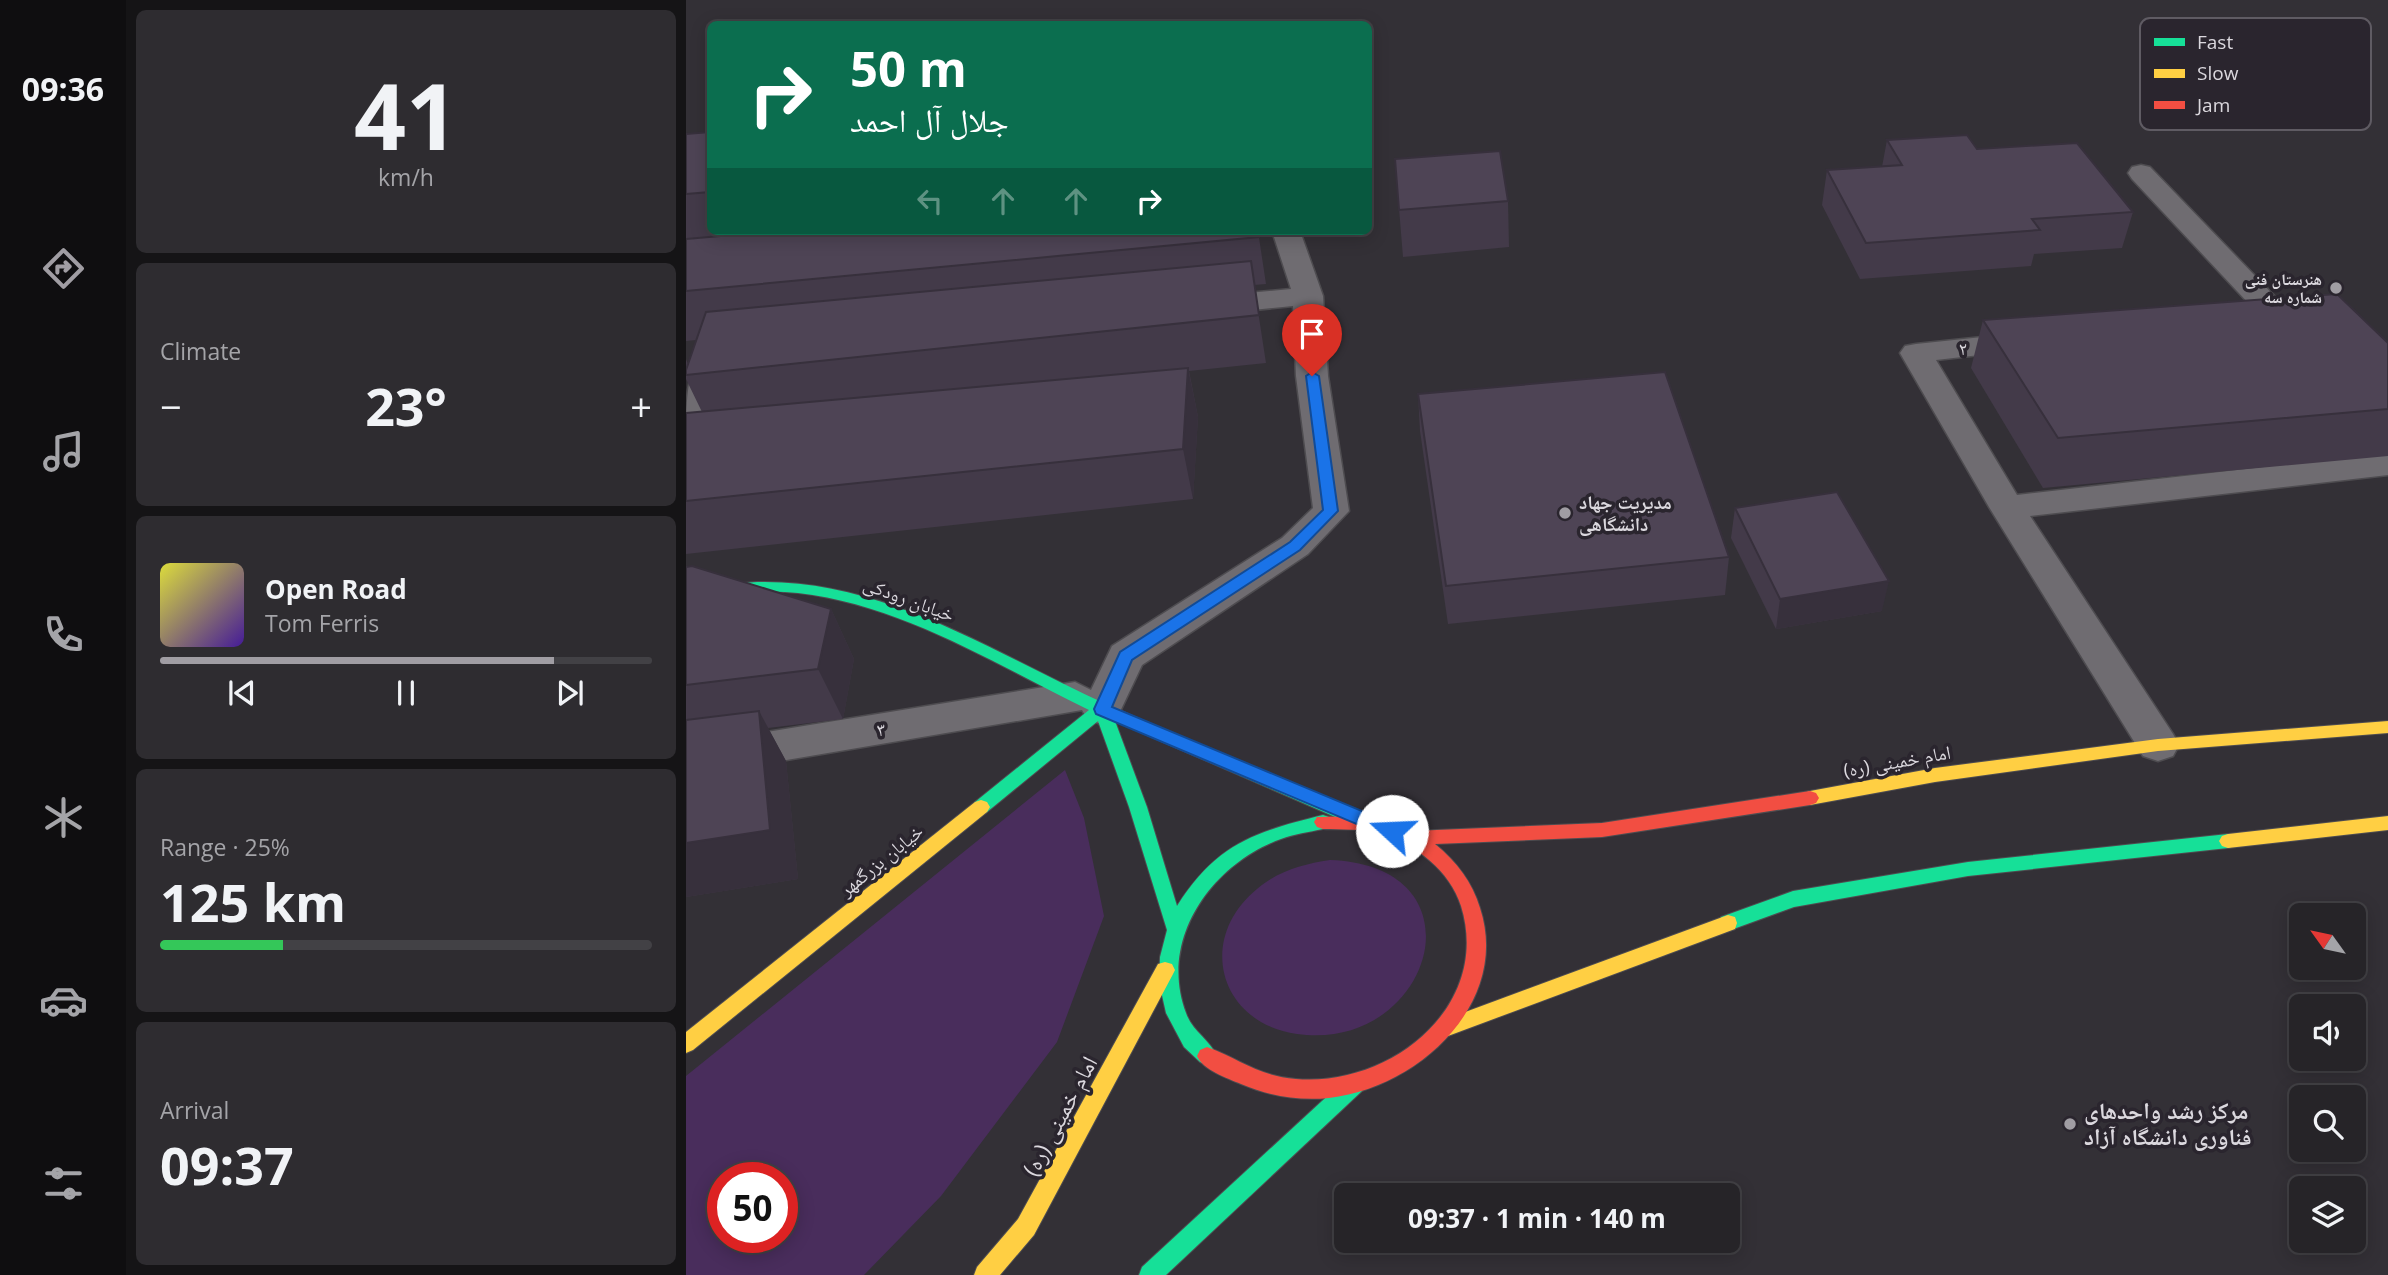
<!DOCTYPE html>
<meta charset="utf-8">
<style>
body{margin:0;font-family:"Open Sans","Noto Naskh Arabic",sans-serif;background:#2e2c30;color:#f1f3f6;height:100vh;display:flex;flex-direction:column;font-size:26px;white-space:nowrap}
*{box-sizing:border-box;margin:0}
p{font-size:23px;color:#a4a4a8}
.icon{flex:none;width:38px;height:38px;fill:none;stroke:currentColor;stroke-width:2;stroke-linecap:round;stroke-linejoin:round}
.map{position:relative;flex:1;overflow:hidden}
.details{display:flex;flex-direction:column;gap:10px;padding:10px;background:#151416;width:560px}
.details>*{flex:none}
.top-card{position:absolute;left:21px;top:21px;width:665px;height:214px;border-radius:10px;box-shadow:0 4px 18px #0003,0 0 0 2px #424145;background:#0b6e4f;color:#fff;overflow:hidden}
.needle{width:46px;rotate:303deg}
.tools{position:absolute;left:1603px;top:903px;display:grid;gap:14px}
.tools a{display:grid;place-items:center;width:77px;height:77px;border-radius:10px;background:#262428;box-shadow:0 4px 18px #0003,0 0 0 2px #424145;font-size:35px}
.speed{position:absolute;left:21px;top:1162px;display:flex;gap:14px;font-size:35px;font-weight:700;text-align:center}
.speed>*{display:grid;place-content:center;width:91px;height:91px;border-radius:50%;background:#262428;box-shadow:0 4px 18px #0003,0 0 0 2px #424145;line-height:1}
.speed .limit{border:10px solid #d22;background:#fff;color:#111}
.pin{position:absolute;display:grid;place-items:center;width:60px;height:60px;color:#fff;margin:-72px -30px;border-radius:50% 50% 50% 0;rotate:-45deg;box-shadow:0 0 7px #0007}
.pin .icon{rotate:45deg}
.me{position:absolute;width:77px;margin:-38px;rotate:290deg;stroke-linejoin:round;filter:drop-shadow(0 0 5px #0008)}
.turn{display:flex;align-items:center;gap:24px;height:147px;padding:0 28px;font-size:32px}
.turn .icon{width:91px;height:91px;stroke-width:2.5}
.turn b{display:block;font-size:49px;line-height:60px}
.lanes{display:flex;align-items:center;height:66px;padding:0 28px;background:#0003;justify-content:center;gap:35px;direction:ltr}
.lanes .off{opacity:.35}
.big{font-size:52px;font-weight:700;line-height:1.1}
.details .widget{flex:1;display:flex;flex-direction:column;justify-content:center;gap:10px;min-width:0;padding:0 24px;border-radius:10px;background:#2e2c30}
.details .dial{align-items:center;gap:0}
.dial b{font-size:91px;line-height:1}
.song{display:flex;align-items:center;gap:21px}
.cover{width:84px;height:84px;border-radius:10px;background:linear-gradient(135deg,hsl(60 70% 55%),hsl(260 70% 35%))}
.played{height:7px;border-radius:4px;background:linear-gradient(90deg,#a09da3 80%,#424145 80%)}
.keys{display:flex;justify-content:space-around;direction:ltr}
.heat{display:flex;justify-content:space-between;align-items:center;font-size:38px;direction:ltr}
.charge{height:10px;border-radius:5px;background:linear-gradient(90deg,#34c759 25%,#424145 0)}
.trip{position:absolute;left:648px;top:1183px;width:406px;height:70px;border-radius:10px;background:#262428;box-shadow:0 4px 18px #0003,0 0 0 2px #424145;font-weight:700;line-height:70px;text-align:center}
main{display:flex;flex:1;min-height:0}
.tabs{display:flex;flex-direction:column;width:126px;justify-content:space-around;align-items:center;background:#0f0e10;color:#a4a4a8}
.tabs .icon{width:49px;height:49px}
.tabs .active{color:#a09da3}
.tabs b{font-size:32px;color:#f1f3f6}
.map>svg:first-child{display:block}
</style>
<main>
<nav class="tabs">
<b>09:36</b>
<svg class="icon active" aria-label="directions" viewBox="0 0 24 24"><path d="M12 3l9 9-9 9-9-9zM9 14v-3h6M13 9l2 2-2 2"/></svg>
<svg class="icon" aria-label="music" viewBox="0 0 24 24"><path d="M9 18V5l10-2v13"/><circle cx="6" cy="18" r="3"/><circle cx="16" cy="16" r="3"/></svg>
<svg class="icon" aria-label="phone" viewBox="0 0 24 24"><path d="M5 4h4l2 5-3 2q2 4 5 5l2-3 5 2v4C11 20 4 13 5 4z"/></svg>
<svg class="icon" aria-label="climate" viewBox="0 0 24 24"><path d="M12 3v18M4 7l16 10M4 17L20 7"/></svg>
<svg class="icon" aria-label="car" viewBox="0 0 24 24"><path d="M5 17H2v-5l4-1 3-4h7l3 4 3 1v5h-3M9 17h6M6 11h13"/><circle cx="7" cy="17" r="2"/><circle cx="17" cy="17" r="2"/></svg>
<svg class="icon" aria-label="filters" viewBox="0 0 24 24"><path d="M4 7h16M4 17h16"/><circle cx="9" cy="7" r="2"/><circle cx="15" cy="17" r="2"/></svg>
</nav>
<section class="details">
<div class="widget dial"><b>41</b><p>km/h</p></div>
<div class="widget"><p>Climate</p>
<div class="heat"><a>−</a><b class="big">23°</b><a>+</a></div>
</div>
<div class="widget">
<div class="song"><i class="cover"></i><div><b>Open Road</b><p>Tom Ferris</p></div></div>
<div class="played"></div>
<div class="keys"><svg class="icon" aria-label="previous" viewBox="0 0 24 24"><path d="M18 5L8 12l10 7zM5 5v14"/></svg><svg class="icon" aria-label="pause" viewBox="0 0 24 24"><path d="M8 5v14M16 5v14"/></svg><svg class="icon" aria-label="next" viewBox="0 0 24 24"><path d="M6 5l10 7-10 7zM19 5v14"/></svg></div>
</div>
<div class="widget"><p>Range · 25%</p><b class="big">125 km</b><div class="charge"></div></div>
<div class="widget"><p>Arrival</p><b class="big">09:37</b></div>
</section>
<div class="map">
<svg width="1702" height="1275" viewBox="0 0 1702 1275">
<rect width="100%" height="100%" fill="#333036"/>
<g fill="#492d5c" fill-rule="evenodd">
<path d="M379,770L398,818L418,916L371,1042L255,1196L178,1275H0V1076ZM37,1178H96V1237H37Z"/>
<path d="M644,860C803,866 745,1053 611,1034C533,1023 510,939 571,889C592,871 617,864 644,860Z"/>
</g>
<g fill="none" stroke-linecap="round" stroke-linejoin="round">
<defs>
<g id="street">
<polygon points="1455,165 1464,167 1600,308 1604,314 1600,320 1557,326 1546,323 1542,317 1546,311 1566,307 1446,179 1442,173 1446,167"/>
<polygon points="586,231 614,231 637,296 642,376 663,511 622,554 456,665 430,720 416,724 402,720 396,710 0,777 0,745 389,682 405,690 426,646 596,538 627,508 610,376 607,306 518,315 507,312 503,306 507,300 518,297 605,289"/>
<polygon points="1344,332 1355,334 1359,341 1355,348 1250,360 1331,495 1702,453 1702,475 1344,516 1487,734 1493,745 1487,756 1472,761 1457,756 1303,507 1214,353 1219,346 1230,344"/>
<path d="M27,344L38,346L43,353L17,428L12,435L0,438C0,406 0,374 16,346Z"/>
</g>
<g id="fast">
<path d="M71,582C200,579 309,654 422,705C506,743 591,777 675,813L678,818L675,823L669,825L663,823L429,721L461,807L491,906C531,843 569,832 637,815L643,817L646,822L643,827L637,829C623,832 608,834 595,839C526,864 472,939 500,1013C506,1031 524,1040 531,1056L528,1062L521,1065L514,1062L498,1047L480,1013L473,982L474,957L481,930L443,807L412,721L301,812L295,814L289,812L286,807L289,802L403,710C310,665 217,605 112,593C75,589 37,595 0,597V587Z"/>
<polygon points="1542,834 1548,836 1551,841 1548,846 1542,848 1282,876 1108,907 1042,931 1035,929 1033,923 1035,917 1107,891 1282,862"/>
<polygon points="669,1075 676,1077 679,1084 676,1091 480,1275 453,1275 456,1267 662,1077"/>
</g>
<g id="slow">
<polygon points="1702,721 1702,733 1472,751 1249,782 1124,805 1118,803 1115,798 1118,793 1124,791 1249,768 1472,739"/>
<polygon points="295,800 301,802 304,807 301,812 7,1050 0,1053 0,1032 289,802"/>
<polygon points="1702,816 1702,830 1542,848 1536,846 1533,841 1536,836 1542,834"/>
<polygon points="1042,915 1049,917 1051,923 1049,929 762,1036 755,1033 752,1027 755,1021"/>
<polygon points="479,962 486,964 489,970 486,976 348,1235 314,1275 288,1275 291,1267 332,1219 472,964"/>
</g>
<path id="jam" d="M1124,791L1130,793L1133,798L1130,803L1124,805L916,837L749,844C771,862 786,882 794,908C825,1003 732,1088 643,1098C612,1101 583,1096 555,1084C541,1078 517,1070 511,1056L514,1050L521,1047C554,1059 572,1076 610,1079C705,1087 806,1006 775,906C764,871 730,844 695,834C676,828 657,830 637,829L631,827L628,822L631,817L679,816L727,831L916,823Z"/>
</defs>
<use href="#street" stroke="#4e4c50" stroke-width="3"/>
<use href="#fast" stroke="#4e4c50" stroke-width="2"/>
<use href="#slow" stroke="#4e4c50" stroke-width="2"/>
<use href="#jam" stroke="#4e4c50" stroke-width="2"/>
<use href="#street" fill="#6f6c71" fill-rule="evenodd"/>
<use href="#fast" fill="#16e098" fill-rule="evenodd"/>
<use href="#slow" fill="#ffcf43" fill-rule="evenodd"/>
<use href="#jam" fill="#f24e42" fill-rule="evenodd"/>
</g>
<g fill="#433a49">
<polygon points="24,132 24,231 572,231 580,284 568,285 580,363 503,371 512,417 507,499 0,554 0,413 16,412 0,379 0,359 2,364 10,340 0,341 0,134"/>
<polygon points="1201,140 1291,149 1447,212 1436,248 1348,254 1345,266 1174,279 1136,205 1141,170 1196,167"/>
<polygon points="709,159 822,201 823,247 717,257"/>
<polygon points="1297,320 1702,343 1702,456 1357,488 1285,368"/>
<polygon points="732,394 1043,557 1039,595 762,624 734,431"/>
<polygon points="1049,508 1196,611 1090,629 1045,538"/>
<polygon points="0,567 145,609 168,659 157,719 82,728 100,761 112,879 0,897"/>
</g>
<g fill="#37303c">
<polygon points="502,368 512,417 507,499 497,449"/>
<polygon points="1203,581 1196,611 1090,629 1094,599"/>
<polygon points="145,609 168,659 157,719 132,669"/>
<polygon points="73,711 100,761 112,879 0,897 0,843"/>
</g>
<g fill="#4e4455" stroke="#37303c" stroke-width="2">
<polygon points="24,132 24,192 0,194 0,134"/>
<polygon points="1281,135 1291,149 1391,143 1447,212 1346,219 1354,230 1180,243 1141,170 1216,165 1201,140"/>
<polygon points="814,151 822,201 713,210 709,159"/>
<polygon points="94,231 572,231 573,237 0,291 0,239"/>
<polygon points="565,261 573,315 0,375 0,370 20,312"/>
<polygon points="1651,294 1702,343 1702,409 1372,438 1297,320"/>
<polygon points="502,368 497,449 0,501 0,413"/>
<polygon points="979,372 1043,557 760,586 732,394"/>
<polygon points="1151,492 1203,581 1094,599 1049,508"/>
<polygon points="6,566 145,609 132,669 0,685 0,567"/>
<polygon points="73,711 84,830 0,843 0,720"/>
</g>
<polygon fill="#1a73e8" stroke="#114b97" stroke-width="2" points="626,372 633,376 652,511 614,550 446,660 426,707 712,826 715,831 712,836 706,839 410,714 408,709 434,652 604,542 637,510 620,376"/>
<g fill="#a09da3" stroke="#2a252e" stroke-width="2.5">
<circle cx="1650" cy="288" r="7"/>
<circle cx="879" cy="513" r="7"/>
<circle cx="1384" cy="1124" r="7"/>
</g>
<g text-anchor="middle" stroke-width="7" stroke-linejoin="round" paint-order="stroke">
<g font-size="16" font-weight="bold" fill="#dbd8de" stroke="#2a252e" text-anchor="end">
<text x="1636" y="285">هنرستان فنی<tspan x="1636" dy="18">شماره سه</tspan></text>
</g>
<g font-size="19" fill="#dbd8de" stroke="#2a252e">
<text transform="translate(1277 348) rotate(-6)" y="7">۲</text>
<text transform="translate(223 599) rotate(20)" y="7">خیابان رودکی</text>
<text transform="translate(195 729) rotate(-9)" y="7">۳</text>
<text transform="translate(1211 761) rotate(-10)" y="7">امام خمینی (ره)</text>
<text transform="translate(195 860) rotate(-39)" y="7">خیابان بزرگمهر</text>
</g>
<g font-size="19" font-weight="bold" fill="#dbd8de" stroke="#2a252e" text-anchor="start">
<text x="893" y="509">مدیریت جهاد<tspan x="893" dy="22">دانشگاهی</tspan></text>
</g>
<g font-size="23" font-weight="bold" fill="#dbd8de" stroke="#2a252e" text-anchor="start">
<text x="1398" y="1119">مرکز رشد واحدهای<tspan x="1398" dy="26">فناوری دانشگاه آزاد</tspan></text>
</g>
<g font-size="23" fill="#dbd8de" stroke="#2a252e">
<text transform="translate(374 1116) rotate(-62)" y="8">امام خمینی (ره)</text>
</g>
</g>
<rect x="1454" y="18" width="231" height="112" rx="10" fill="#2a252e" stroke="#5f5b63" stroke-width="2"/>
<rect x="1468" y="38" width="31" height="8" fill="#16e098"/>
<rect x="1468" y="69" width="31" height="9" fill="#ffcf43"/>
<rect x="1468" y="101" width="31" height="8" fill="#f24e42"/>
<g font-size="19" fill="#dbd8de">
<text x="1511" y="49">Fast</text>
<text x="1511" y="80">Slow</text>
<text x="1511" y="112">Jam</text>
</g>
</svg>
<div class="tools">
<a><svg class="needle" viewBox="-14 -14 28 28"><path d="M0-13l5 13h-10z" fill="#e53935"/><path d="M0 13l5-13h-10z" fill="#a4a4a8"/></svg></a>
<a><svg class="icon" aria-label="sound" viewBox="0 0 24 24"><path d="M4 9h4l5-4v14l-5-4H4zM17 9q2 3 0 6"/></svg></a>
<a><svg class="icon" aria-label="search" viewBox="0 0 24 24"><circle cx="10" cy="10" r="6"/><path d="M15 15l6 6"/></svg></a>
<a><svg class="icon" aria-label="layers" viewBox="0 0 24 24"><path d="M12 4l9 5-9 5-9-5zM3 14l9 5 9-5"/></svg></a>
</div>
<div class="speed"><div class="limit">50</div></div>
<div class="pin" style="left:626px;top:376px;background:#d93025"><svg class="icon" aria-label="arrive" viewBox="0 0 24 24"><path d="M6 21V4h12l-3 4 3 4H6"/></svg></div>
<svg class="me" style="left:706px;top:831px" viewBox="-20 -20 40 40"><circle r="19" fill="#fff"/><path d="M0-13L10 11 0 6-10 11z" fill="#1a73e8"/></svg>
<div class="trip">09:37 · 1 min · 140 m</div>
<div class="top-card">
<div class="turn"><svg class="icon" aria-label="right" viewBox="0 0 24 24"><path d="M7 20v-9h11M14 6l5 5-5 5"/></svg><div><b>50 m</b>جلال آل احمد</div></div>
<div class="lanes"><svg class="icon off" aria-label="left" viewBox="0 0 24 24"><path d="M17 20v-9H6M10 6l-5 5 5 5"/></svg><svg class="icon off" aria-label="ahead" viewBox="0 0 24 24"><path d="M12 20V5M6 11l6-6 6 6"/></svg><svg class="icon off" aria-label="ahead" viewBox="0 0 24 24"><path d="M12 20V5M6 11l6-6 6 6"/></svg><svg class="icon" aria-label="right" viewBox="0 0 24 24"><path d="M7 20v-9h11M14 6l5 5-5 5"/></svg></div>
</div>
</div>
</main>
